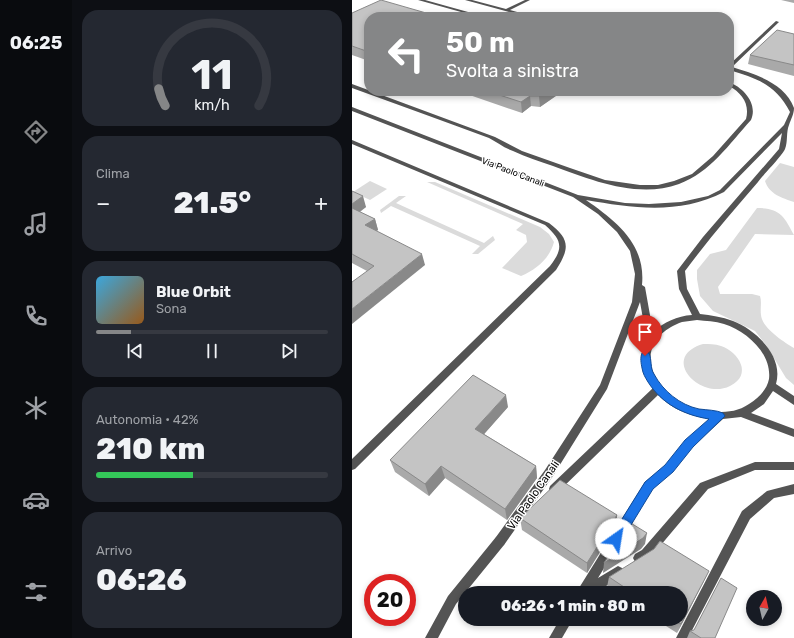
<!DOCTYPE html>
<html lang="it">
<meta charset="utf-8">
<style>
body{margin:0;font-family:Rubik,sans-serif;background:#242831;color:#f1f3f6;height:100vh;display:flex;flex-direction:column;font-size:15px;white-space:nowrap}
*{box-sizing:border-box;margin:0}
p{font-size:13px;color:#9ea1a6}
.icon{flex:none;width:22px;height:22px;fill:none;stroke:currentColor;stroke-width:2;stroke-linecap:round;stroke-linejoin:round}
.map{position:relative;flex:1;overflow:hidden}
.drawer{display:flex;flex-direction:column;gap:10px;padding:10px;background:#0d0f14;width:280px}
.drawer>*{flex:none}
.banner{position:absolute;left:12px;top:12px;width:370px;height:84px;border-radius:16px;box-shadow:0 2px 6px #0003;background:#858687;color:#fff;overflow:hidden}
.needle{width:26px;rotate:8deg}
.controls{position:absolute;left:394px;top:590px;display:grid;gap:8px}
.controls a{display:grid;place-items:center;width:36px;height:36px;border-radius:50%;background:#171b24;box-shadow:0 2px 6px #0003;font-size:20px}
.speed{position:absolute;left:12px;top:574px;display:flex;gap:8px;font-size:20px;font-weight:700;text-align:center}
.speed>*{display:grid;place-content:center;width:52px;height:52px;border-radius:50%;background:#171b24;box-shadow:0 2px 6px #0003;line-height:1}
.speed .limit{border:6px solid #d22;background:#fff;color:#111}
.pin{position:absolute;display:grid;place-items:center;width:34px;height:34px;color:#fff;margin:-41px -17px;border-radius:50% 50% 50% 0;rotate:-45deg;box-shadow:0 0 4px #0007}
.pin .icon{rotate:45deg}
.me{position:absolute;width:44px;margin:-22px;rotate:32deg;stroke-linejoin:round;filter:drop-shadow(0 0 3px #0008)}
.turn{display:flex;align-items:center;gap:14px;height:84px;padding:0 16px;font-size:18px}
.turn .icon{width:52px;height:52px;stroke-width:2.5}
.turn b{display:block;font-size:28px;line-height:34px}
.big{font-size:30px;font-weight:800;line-height:1.1}
.drawer .card{flex:1;display:flex;flex-direction:column;justify-content:center;gap:6px;min-width:0;padding:0 14px;border-radius:16px;background:#242831}
.drawer .dial{align-items:center;gap:0}
.dial svg{height:104px;overflow:visible;fill:none;stroke:#363941;stroke-width:7;stroke-linecap:round;text-anchor:middle}
.dial text{fill:#f1f3f6;stroke:none}
.song{display:flex;align-items:center;gap:12px}
.cover{width:48px;height:48px;border-radius:6px;background:linear-gradient(135deg,hsl(200 70% 55%),hsl(30 70% 35%))}
.played{height:4px;border-radius:2px;background:linear-gradient(90deg,#858687 15%,#363941 15%)}
.keys{display:flex;justify-content:space-around;direction:ltr}
.heat{display:flex;justify-content:space-between;align-items:center;font-size:22px;direction:ltr}
.charge{height:6px;border-radius:3px;background:linear-gradient(90deg,#34c759 42%,#363941 0)}
.trip{position:absolute;left:106px;top:586px;width:230px;height:40px;border-radius:20px;background:#171b24;box-shadow:0 2px 6px #0003;font-weight:800;line-height:40px;text-align:center}
main{display:flex;flex:1;min-height:0}
.tabs{display:flex;flex-direction:column;width:72px;justify-content:space-around;align-items:center;background:#090b0e;color:#9ea1a6}
.tabs .icon{width:28px;height:28px}
.tabs .on{color:#858687}
.tabs b{font-size:18px;color:#f1f3f6}
.map>svg:first-child{display:block}
</style>
<main>
<nav class="tabs">
<b>06:25</b>
<svg class="icon on" aria-label="directions" viewBox="0 0 24 24"><path d="M12 3l9 9-9 9-9-9zM9 14v-3h6M13 9l2 2-2 2"/></svg>
<svg class="icon" aria-label="music" viewBox="0 0 24 24"><path d="M9 18V5l10-2v13"/><circle cx="6" cy="18" r="3"/><circle cx="16" cy="16" r="3"/></svg>
<svg class="icon" aria-label="phone" viewBox="0 0 24 24"><path d="M5 4h4l2 5-3 2q2 4 5 5l2-3 5 2v4C11 20 4 13 5 4z"/></svg>
<svg class="icon" aria-label="climate" viewBox="0 0 24 24"><path d="M12 3v18M4 7l16 10M4 17L20 7"/></svg>
<svg class="icon" aria-label="car" viewBox="0 0 24 24"><path d="M5 17H2v-5l4-1 3-4h7l3 4 3 1v5h-3M9 17h6M6 11h13"/><circle cx="7" cy="17" r="2"/><circle cx="17" cy="17" r="2"/></svg>
<svg class="icon" aria-label="filters" viewBox="0 0 24 24"><path d="M4 7h16M4 17h16"/><circle cx="9" cy="7" r="2"/><circle cx="15" cy="17" r="2"/></svg>
</nav>
<section class="drawer">
<div class="card dial"><svg viewBox="0 0 100 80">
<path d="M14 69A42 42 0 1 1 86 69"/>
<path d="M14 69A42 42 0 0 1 9 56" stroke="#858687"/>
<text x="50" y="56" font-size="32" font-weight="700">11</text>
<text x="50" y="72" font-size="11">km/h</text>
</svg></div>
<div class="card"><p>Clima</p>
<div class="heat"><a>−</a><b class="big">21.5°</b><a>+</a></div>
</div>
<div class="card">
<div class="song"><i class="cover"></i><div><b>Blue Orbit</b><p>Sona</p></div></div>
<div class="played"></div>
<div class="keys"><svg class="icon" aria-label="previous" viewBox="0 0 24 24"><path d="M18 5L8 12l10 7zM5 5v14"/></svg><svg class="icon" aria-label="pause" viewBox="0 0 24 24"><path d="M8 5v14M16 5v14"/></svg><svg class="icon" aria-label="next" viewBox="0 0 24 24"><path d="M6 5l10 7-10 7zM19 5v14"/></svg></div>
</div>
<div class="card"><p>Autonomia · 42%</p><b class="big">210 km</b><div class="charge"></div></div>
<div class="card"><p>Arrivo</p><b class="big">06:26</b></div>
</section>
<div class="map">
<svg width="442" height="638" viewBox="0 0 442 638">
<rect width="100%" height="100%" fill="#fff"/>
<g fill="#dbdbdb">
<path d="M428,163L442,167V202C430,198 417,194 413,181Z"/>
<polygon points="18,181 35,189 18,200 1,192"/>
<path d="M75,182H83L188,227L197,234L202,242C198,258 184,270 169,276L150,268L175,242L174,235L164,230L171,224Z"/>
<polygon points="47,196 54,196 44,203 132,243 141,236 143,240 126,254 120,254 128,246 39,206 29,213 28,210"/>
<path d="M405,208C428,208 432,216 442,235L403,234L366,287L368,294H400L408,296C410,302 408,308 409,315C410,328 432,342 442,348V385L434,378L414,345L403,331L361,311L348,296L345,279V270L358,254L374,250Z"/>
<path d="M351,344C357,344 363,344 369,346C387,352 401,375 378,386C348,401 307,357 351,344Z"/>
</g>
<g fill="none" stroke-linecap="round" stroke-linejoin="round">
<g fill="#545454" fill-rule="evenodd">
<polygon points="66,0 73,0 134,17 127,17"/>
<polygon points="113,0 120,0 154,9 173,0 178,0 158,10 183,17 176,17"/>
<path d="M424,21L427,22L380,67C403,74 433,83 442,108C442,114 439,119 437,125C434,132 436,142 433,149C430,156 411,175 406,182C381,211 356,240 333,271L335,289L348,314C359,315 370,317 381,321C404,330 432,356 424,384L442,396V405L421,391L412,404L399,413L442,429V437L389,417L371,419L340,447L320,471L301,488L246,578L266,566L270,568L272,572L270,576L243,593H226L227,588L293,482L314,465L334,441L358,419C338,416 321,410 306,395L206,492L202,494L198,492L197,489L198,486L301,388L292,371L289,359L291,348L295,341L288,302L255,389L201,476L152,545L148,546L144,545L143,541L144,537L193,470L248,385L280,302L283,274L278,251L265,232L246,214L221,197L0,111V107L226,195L273,203L297,204L329,202L356,196L368,190L432,125L438,112C424,85 405,78 377,70V65ZM430,133L427,149L351,237L325,271L327,289L340,315C325,316 312,322 301,332L293,287L290,285C294,244 264,221 234,200C280,208 328,215 372,192ZM345,320C354,321 363,321 372,324C394,331 420,353 417,379C415,390 406,398 397,404C387,411 377,412 365,412C352,411 335,408 324,400C298,382 285,346 319,327C323,325 326,323 330,322C335,321 340,321 345,320Z"/>
<path d="M377,82C392,88 406,104 399,120C377,144 359,172 327,184C286,199 239,180 201,166C187,161 174,157 161,151C152,148 145,142 137,138C92,121 46,105 0,88V84L143,137L170,151L218,168L253,180L288,185H306L322,181L340,174L361,156L394,119C398,104 390,93 377,86Z"/>
<path d="M0,140L197,223C218,239 218,248 204,270L3,469L0,470V459L198,266C212,248 210,240 193,225L0,144Z"/>
<polygon points="403,462 442,462 442,470 403,470 356,489 298,558 287,564 283,562 281,558 283,554 290,550 348,483"/>
<polygon points="442,484 442,494 422,498 398,519 336,638 324,638 390,511 415,491"/>
</g>
<g fill="#545454" fill-rule="evenodd">
<polygon points="148,536 152,537 153,541 152,545 104,604 86,638 73,638 96,596 144,537"/>
<polygon points="208,619 221,619 210,638 197,638"/>
</g>
</g>
<g fill="#a9a9a9">
<polygon points="429,0 442,0 442,3"/>
<polygon points="0,13 17,17 17,61 0,55"/>
<polygon points="442,34 442,76 396,64 398,55"/>
<polygon points="106,91 211,91 188,107 179,106 170,113"/>
<polygon points="0,191 14,207 8,212 23,219 26,230 24,231 73,265 15,271 0,263"/>
<polygon points="156,407 132,434 184,466 185,478 155,520 93,478 77,496 43,472 38,460"/>
<polygon points="265,515 264,526 235,573 170,530 168,518"/>
<polygon points="257,577 352,581 325,633 303,619 329,619 329,593 265,593 255,587"/>
<polygon points="338,631 363,638 335,638"/>
</g>
<g fill="#898989">
<polygon points="195,91 211,91 188,107 187,96"/>
<polygon points="178,96 179,106 170,113 169,102"/>
<polygon points="11,196 14,207 0,217 0,204"/>
<polygon points="23,219 26,230 17,236 13,225"/>
<polygon points="70,254 73,265 0,324 0,309"/>
<polygon points="154,395 156,407 126,441 123,429"/>
<polygon points="89,466 93,478 77,496 73,484"/>
<polygon points="184,466 185,478 155,520 153,509"/>
<polygon points="265,515 264,526 235,573 235,563"/>
<polygon points="295,533 293,544 289,549 251,573 252,563"/>
<polygon points="357,571 352,581 325,633 329,624"/>
</g>
<g fill="#c4c4c4" stroke="#898989">
<polygon points="29,0 88,17 17,17 17,52 0,46 0,13"/>
<polygon points="425,30 442,34 442,65 398,55"/>
<polygon points="135,91 195,91 187,96 178,96 169,102"/>
<polygon points="0,191 11,196 0,204"/>
<polygon points="0,208 23,219 13,225 70,254 0,309 0,282 22,266 0,254"/>
<polygon points="121,375 154,395 123,429 184,466 153,509 89,466 73,484 38,460"/>
<polygon points="208,480 265,515 235,563 168,518"/>
<polygon points="277,522 295,533 291,538 252,563"/>
<polygon points="308,541 357,571 329,624 320,619 329,619 329,593 281,593 257,577 302,549"/>
<polygon points="369,578 385,588 363,638 349,638 338,631 342,630"/>
</g>
<path fill="#1a73e8" stroke="#114b97" d="M293,352L297,353C300,360 298,368 302,374C311,391 328,405 347,409C355,410 364,410 371,413L373,416L341,447L321,472L301,489L268,543L264,545L260,543L258,539L260,535L293,482L313,465L333,440L357,419C332,415 310,404 296,382C293,377 291,374 290,368C289,363 288,358 290,353Z"/>
<g text-anchor="middle" stroke-width="3" stroke-linejoin="round" paint-order="stroke">
<g font-size="9" fill="#000" stroke="#fff">
<text transform="translate(161 172) rotate(21)" y="3">Via Paolo Canali</text>
</g>
<g font-size="11" fill="#000" stroke="#fff">
<text transform="translate(181 495) rotate(-55)" y="4">Via Paolo Canali</text>
</g>
</g>
</svg>
<div class="controls">
<a><svg class="needle" viewBox="-14 -14 28 28"><path d="M0-13l5 13h-10z" fill="#e53935"/><path d="M0 13l5-13h-10z" fill="#9ea1a6"/></svg></a>
</div>
<div class="speed"><div class="limit">20</div></div>
<div class="pin" style="left:293px;top:356px;background:#d93025"><svg class="icon" aria-label="arrive" viewBox="0 0 24 24"><path d="M6 21V4h12l-3 4 3 4H6"/></svg></div>
<svg class="me" style="left:264px;top:539px" viewBox="-20 -20 40 40"><circle r="19" fill="#fff"/><path d="M0-13L10 11 0 6-10 11z" fill="#1a73e8"/></svg>
<div class="trip">06:26 · 1 min · 80 m</div>
<div class="banner">
<div class="turn"><svg class="icon" aria-label="left" viewBox="0 0 24 24"><path d="M17 20v-9H6M10 6l-5 5 5 5"/></svg><div><b>50 m</b>Svolta a sinistra</div></div>
</div>
</div>
</main>
